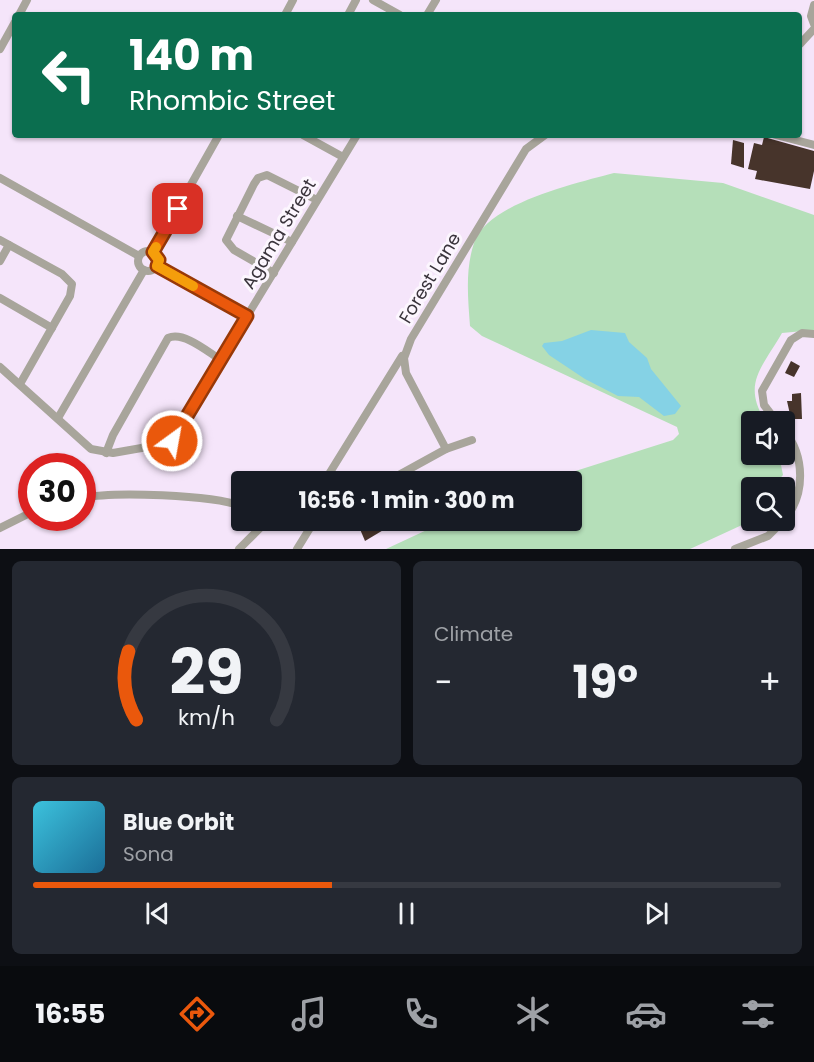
<!DOCTYPE html>
<meta charset="utf-8">
<style>
body{margin:0;font-family:Poppins,sans-serif;background:#242831;color:#f1f3f6;height:100vh;display:flex;flex-direction:column;font-size:22px;white-space:nowrap}
*{box-sizing:border-box;margin:0}
p{font-size:20px;color:#9ea1a6}
.icon{flex:none;width:33px;height:33px;fill:none;stroke:currentColor;stroke-width:2;stroke-linecap:round;stroke-linejoin:round}
.map{position:relative;height:549px;overflow:hidden}
.details{display:flex;flex-direction:column;gap:12px;padding:12px;background:#0d0f14;flex:1}
.details>*{flex:none}
.hud{position:absolute;left:12px;top:12px;width:790px;height:126px;border-radius:6px;box-shadow:0 2px 4px #0004;background:#0b6e4f;color:#fff;overflow:hidden}
.fabs{position:absolute;left:741px;top:411px;display:grid;gap:12px}
.fabs a{display:grid;place-items:center;width:54px;height:54px;border-radius:6px;background:#171b24;box-shadow:0 2px 4px #0004;font-size:30px}
.speed{position:absolute;left:18px;top:453px;display:flex;gap:12px;font-size:30px;font-weight:700;text-align:center}
.speed>*{display:grid;place-content:center;width:78px;height:78px;border-radius:50%;background:#171b24;box-shadow:0 2px 4px #0004;line-height:1}
.speed .limit{border:9px solid #d22;background:#fff;color:#111}
.pin{position:absolute;display:grid;place-items:center;width:51px;height:51px;color:#fff;margin:-26px;border-radius:12px;box-shadow:0 3px 9px #0006}
.me{position:absolute;width:66px;margin:-33px;rotate:32deg;stroke-linejoin:round;filter:drop-shadow(0 0 4px #0008)}
.turn{display:flex;align-items:center;gap:21px;height:126px;padding:0 18px;font-size:27px}
.turn .icon{width:78px;height:78px;stroke-width:2.5}
.turn b{display:block;font-size:42px;line-height:51px}
.big{font-size:45px;font-weight:700;line-height:1.1}
.details .widget{flex:1;display:flex;flex-direction:column;justify-content:center;gap:9px;min-width:0;padding:0 21px;border-radius:9px;background:#242831}
.details .dial{align-items:center;gap:0}
.dial svg{height:156px;overflow:visible;fill:none;stroke:#363941;stroke-width:7;stroke-linecap:round;text-anchor:middle}
.dial text{fill:#f1f3f6;stroke:none}
.song{display:flex;align-items:center;gap:18px}
.cover{width:72px;height:72px;border-radius:9px;background:linear-gradient(135deg,hsl(190 70% 55%),hsl(200 70% 35%))}
.played{height:6px;border-radius:3px;background:linear-gradient(90deg,#ea580c 40%,#363941 40%)}
.keys{display:flex;justify-content:space-around;direction:ltr}
.heat{display:flex;justify-content:space-between;align-items:center;font-size:33px;direction:ltr}
.details .tiles{flex:1;display:grid;gap:12px;grid-template-columns:1fr 1fr}
.widget:last-child{grid-column:span 2}
.trip{position:absolute;left:231px;top:471px;width:351px;height:60px;border-radius:6px;background:#171b24;box-shadow:0 2px 4px #0004;font-weight:700;line-height:60px;text-align:center}
.tab-bar{display:flex;height:96px;justify-content:space-around;align-items:center;background:#090b0e;color:#9ea1a6}
.tab-bar .icon{width:42px;height:42px}
.tab-bar .selected{color:#ea580c}
.tab-bar b{font-size:27px;color:#f1f3f6}
.map>svg:first-child{display:block}
</style>
<div class="map">
<svg width="814" height="549" viewBox="0 0 814 549">
<rect width="100%" height="100%" fill="#f5e5fa"/>
<path fill="#b5dfb9" d="M614,173L723,183L814,215V330L782,333C762,368 742,383 765,421L752,422V454L779,455L783,475L772,487L752,488L751,513L742,525L690,549H386L446,521L572,520V482L544,481L673,440L679,434L677,427L482,336L470,326C468,298 465,270 474,243C487,203 577,183 614,173Z"/>
<polygon fill="#85d2e5" points="591,330 625,333 629,342 647,358 651,369 681,406 675,414 664,416 639,397 618,396 585,379 549,355 542,346 544,343 562,341"/>
<g fill="#47342b">
<polygon points="764,137 814,151 814,171 810,189 755,179 757,171 748,169 754,143 762,145"/>
<polygon points="733,140 744,143 744,168 731,164"/>
<polygon points="791,361 800,366 794,377 785,373"/>
<polygon points="801,393 802,419 791,419 787,401 792,401 792,394"/>
<polygon points="360,520 400,520 365,541 357,522"/>
</g>
<g fill="none" stroke-linecap="round" stroke-linejoin="round">
<g stroke="#a8a59b" stroke-width="8">
<polyline points="373,0 400,15"/>
<polyline points="814,5 811,16 814,24"/>
<polyline points="19,15 27,0"/>
<polyline points="285,15 293,0"/>
<polyline points="348,15 356,0"/>
<polyline points="427,15 436,0"/>
<polyline points="800,44 814,29"/>
<polyline points="0,49 15,22"/>
<polyline points="303,135 343,157"/>
<polyline points="776,135 814,145"/>
<polyline points="0,178 139,256"/>
<polyline points="237,216 292,242"/>
<polyline points="0,240 62,274 72,284 70,296 20,384"/>
<circle cx="148" cy="261" r="10"/>
<polyline points="153,252 219,135"/>
<polyline points="0,261 9,245"/>
<polyline points="157,266 247,316"/>
<polyline points="274,273 234,250 226,240 254,184 258,178 267,175 317,200"/>
<polyline points="0,298 52,328"/>
<polyline points="0,367 91,449 113,453 170,443 357,135"/>
<polyline points="58,418 144,270"/>
<polyline points="777,422 764,405 762,391 791,340 802,333 814,334"/>
<path d="M784,430C805,456 806,495 784,520"/>
<polyline points="446,449 406,373 404,358 411,339 526,149 545,135"/>
<path d="M106,453L113,435L168,338C184,331 208,352 221,360"/>
<polyline points="324,482 402,356"/>
<polyline points="386,482 446,449 472,440"/>
<path d="M82,498C114,491 211,495 242,506"/>
<polyline points="0,528 32,512"/>
<polyline points="239,549 268,520"/>
<polyline points="297,549 315,520"/>
<polyline points="735,549 768,536 784,520"/>
</g>
</g>
<g fill="none" stroke-linecap="round" stroke-linejoin="round">
<defs>
<polyline id="route" points="172,441 247,316 157,266 159,260 153,252 178,209"/>
</defs>
<use href="#route" stroke="#983908" stroke-width="15"/>
<use href="#route" stroke="#ea580c" stroke-width="10"/>
<polyline stroke="#f59e0b" stroke-width="10" points="156,247 153,252 159,260 157,266 193,286"/>
</g>
<g text-anchor="middle" stroke-width="6" stroke-linejoin="round" paint-order="stroke">
<g font-size="18" fill="#3a343c" stroke="#fcf6fe">
<text transform="translate(279 234) rotate(-59)" y="6">Agama Street</text>
<text transform="translate(430 278) rotate(-59)" y="6">Forest Lane</text>
</g>
</g>
</svg>
<div class="fabs">
<a><svg class="icon" aria-label="sound" viewBox="0 0 24 24"><path d="M4 9h4l5-4v14l-5-4H4zM17 9q2 3 0 6"/></svg></a>
<a><svg class="icon" aria-label="search" viewBox="0 0 24 24"><circle cx="10" cy="10" r="6"/><path d="M15 15l6 6"/></svg></a>
</div>
<div class="speed"><div class="limit">30</div></div>
<div class="pin" style="left:178px;top:209px;background:#d93025"><svg class="icon" aria-label="arrive" viewBox="0 0 24 24"><path d="M6 21V4h12l-3 4 3 4H6"/></svg></div>
<svg class="me" style="left:172px;top:441px" viewBox="-20 -20 40 40"><circle r="17" fill="#ea580c" stroke="#fff" stroke-width="3"/><path d="M0-11L8 9 0 5-8 9z" fill="#fff"/></svg>
<div class="trip">16:56 · 1 min · 300 m</div>
<div class="hud">
<div class="turn"><svg class="icon" aria-label="left" viewBox="0 0 24 24"><path d="M17 20v-9H6M10 6l-5 5 5 5"/></svg><div><b>140 m</b>Rhombic Street</div></div>
</div>
</div>
<section class="details">
<div class="tiles">
<div class="widget dial"><svg viewBox="0 0 100 80">
<path d="M14 69A42 42 0 1 1 86 69"/>
<path d="M14 69A42 42 0 0 1 10 34" stroke="#ea580c"/>
<text x="50" y="56" font-size="32" font-weight="700">29</text>
<text x="50" y="72" font-size="11">km/h</text>
</svg></div>
<div class="widget"><p>Climate</p>
<div class="heat"><a>−</a><b class="big">19°</b><a>+</a></div>
</div>
<div class="widget">
<div class="song"><i class="cover"></i><div><b>Blue Orbit</b><p>Sona</p></div></div>
<div class="played"></div>
<div class="keys"><svg class="icon" aria-label="previous" viewBox="0 0 24 24"><path d="M18 5L8 12l10 7zM5 5v14"/></svg><svg class="icon" aria-label="pause" viewBox="0 0 24 24"><path d="M8 5v14M16 5v14"/></svg><svg class="icon" aria-label="next" viewBox="0 0 24 24"><path d="M6 5l10 7-10 7zM19 5v14"/></svg></div>
</div>
</div>
</section>
<nav class="tab-bar">
<b>16:55</b>
<svg class="icon selected" aria-label="directions" viewBox="0 0 24 24"><path d="M12 3l9 9-9 9-9-9zM9 14v-3h6M13 9l2 2-2 2"/></svg>
<svg class="icon" aria-label="music" viewBox="0 0 24 24"><path d="M9 18V5l10-2v13"/><circle cx="6" cy="18" r="3"/><circle cx="16" cy="16" r="3"/></svg>
<svg class="icon" aria-label="phone" viewBox="0 0 24 24"><path d="M5 4h4l2 5-3 2q2 4 5 5l2-3 5 2v4C11 20 4 13 5 4z"/></svg>
<svg class="icon" aria-label="climate" viewBox="0 0 24 24"><path d="M12 3v18M4 7l16 10M4 17L20 7"/></svg>
<svg class="icon" aria-label="car" viewBox="0 0 24 24"><path d="M5 17H2v-5l4-1 3-4h7l3 4 3 1v5h-3M9 17h6M6 11h13"/><circle cx="7" cy="17" r="2"/><circle cx="17" cy="17" r="2"/></svg>
<svg class="icon" aria-label="filters" viewBox="0 0 24 24"><path d="M4 7h16M4 17h16"/><circle cx="9" cy="7" r="2"/><circle cx="15" cy="17" r="2"/></svg>
</nav>
